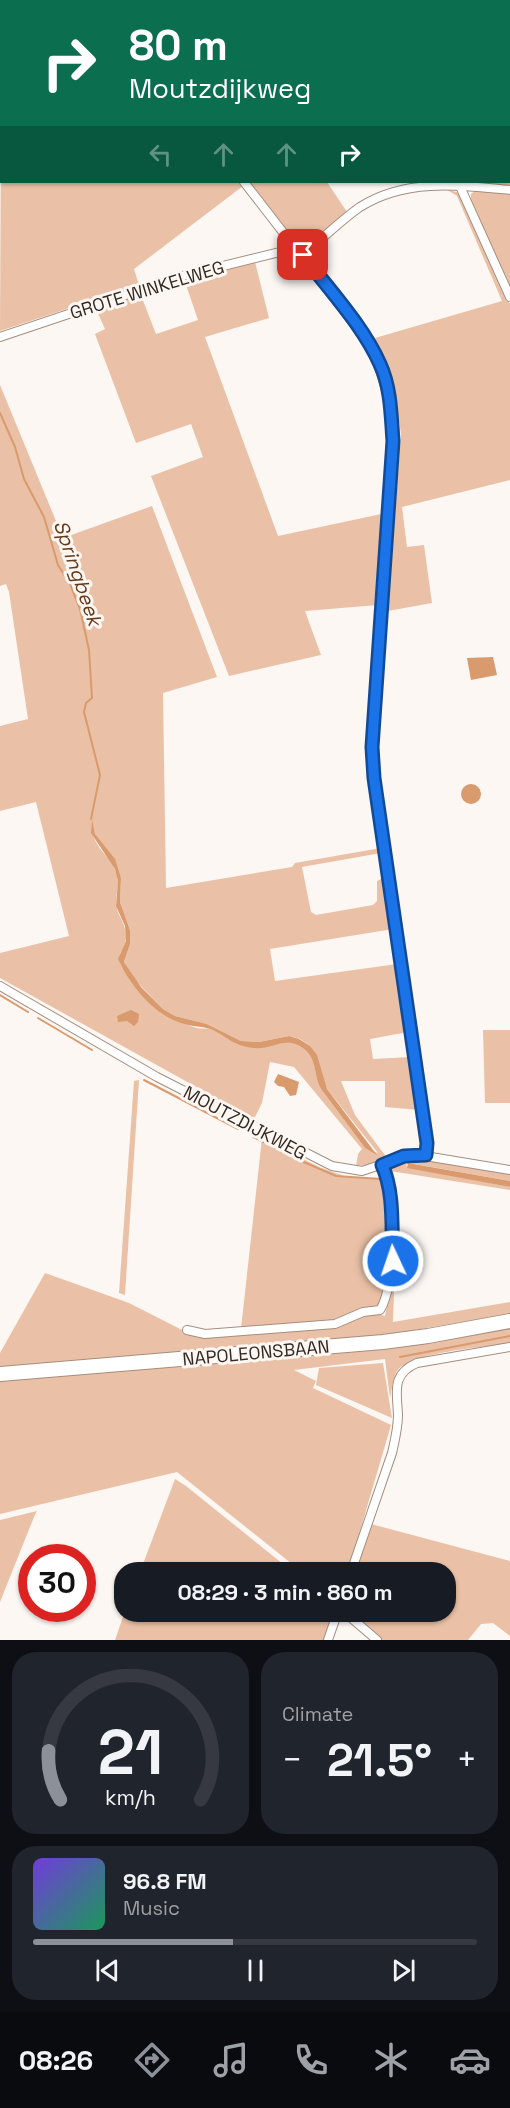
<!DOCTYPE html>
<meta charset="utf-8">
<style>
body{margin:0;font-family:"Space Grotesk",sans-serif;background:#20242c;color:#f1f3f6;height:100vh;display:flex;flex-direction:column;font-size:22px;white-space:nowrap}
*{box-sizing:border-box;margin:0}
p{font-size:20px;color:#9ea1a6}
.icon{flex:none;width:33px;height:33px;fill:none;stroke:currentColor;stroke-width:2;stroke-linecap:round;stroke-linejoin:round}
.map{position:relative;height:1640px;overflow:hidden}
.drawer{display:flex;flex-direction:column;gap:12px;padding:12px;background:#0d0f14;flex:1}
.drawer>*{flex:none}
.top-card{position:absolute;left:0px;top:0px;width:510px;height:183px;box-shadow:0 2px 4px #0004;background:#0b6e4f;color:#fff;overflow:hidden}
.speed{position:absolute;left:18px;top:1544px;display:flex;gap:12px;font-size:30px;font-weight:700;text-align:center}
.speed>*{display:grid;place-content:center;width:78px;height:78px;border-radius:50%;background:#171b24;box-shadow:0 2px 4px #0004;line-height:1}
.speed .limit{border:9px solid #d22;background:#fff;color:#111}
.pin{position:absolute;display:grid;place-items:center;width:51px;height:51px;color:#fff;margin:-26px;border-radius:12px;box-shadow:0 3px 9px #0006}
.me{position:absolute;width:66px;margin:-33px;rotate:357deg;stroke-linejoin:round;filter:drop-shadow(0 0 4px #0008)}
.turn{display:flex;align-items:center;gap:21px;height:126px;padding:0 30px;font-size:27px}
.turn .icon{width:78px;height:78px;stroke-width:2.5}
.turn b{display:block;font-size:42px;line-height:51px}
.lanes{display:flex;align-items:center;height:57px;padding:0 30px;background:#0003;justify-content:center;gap:30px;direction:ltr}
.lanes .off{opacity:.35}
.big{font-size:45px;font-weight:600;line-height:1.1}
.drawer .tile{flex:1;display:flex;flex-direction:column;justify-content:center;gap:9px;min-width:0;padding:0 21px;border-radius:24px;background:#20242c}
.drawer .dial{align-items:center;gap:0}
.dial svg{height:156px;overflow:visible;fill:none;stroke:#363941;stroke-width:7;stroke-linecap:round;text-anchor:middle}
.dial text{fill:#f1f3f6;stroke:none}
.song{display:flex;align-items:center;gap:18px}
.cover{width:72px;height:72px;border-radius:9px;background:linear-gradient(135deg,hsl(260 70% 55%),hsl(150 70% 35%))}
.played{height:6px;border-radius:3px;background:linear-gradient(90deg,#8c9099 45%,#363941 45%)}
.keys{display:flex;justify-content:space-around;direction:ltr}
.heat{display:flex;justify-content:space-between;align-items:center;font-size:33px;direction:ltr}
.drawer .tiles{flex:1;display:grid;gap:12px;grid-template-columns:1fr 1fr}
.tile:last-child{grid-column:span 2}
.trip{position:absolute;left:114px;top:1562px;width:342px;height:60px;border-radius:24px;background:#171b24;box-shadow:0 2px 4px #0004;font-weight:600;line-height:60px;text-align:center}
.menu{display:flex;height:96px;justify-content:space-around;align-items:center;background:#090b0e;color:#9ea1a6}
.menu .icon{width:42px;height:42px}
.menu .selected{color:#8c9099}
.menu b{font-size:27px;color:#f1f3f6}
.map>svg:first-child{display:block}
</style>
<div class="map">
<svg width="510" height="1640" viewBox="0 0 510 1640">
<rect width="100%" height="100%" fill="#fcf7f3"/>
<g fill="#eac1a6" fill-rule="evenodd">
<polygon points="370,0 510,0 510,187 468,182 508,182 508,2"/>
<polygon points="1,127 2,182 240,182 243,186 134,269 139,285 0,331"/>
<polygon points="249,182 327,182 347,212 312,241 298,243 278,222"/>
<polygon points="446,189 460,193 510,304 510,480 402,507 407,547 424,545 432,603 388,611 401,434 395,393 375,338 502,301 457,196"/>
<polygon points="476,190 510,194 510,285 471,201 471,194"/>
<polygon points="255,262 269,318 205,337 278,536 386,513 378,605 305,611 321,655 229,676 151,476 203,457 191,424 136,443 95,334 105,329 96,309 140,293 156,334 198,320 184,279"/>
<path d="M0,385L63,538L152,506L217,677L163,693L166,888L292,867L295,863L381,848V853L302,867L311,912L316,915L373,905L377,901V881L385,877L393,929L270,949L275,981L397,964L408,1032L370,1039L373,1059L410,1057L419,1110L385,1107V1081H341L355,1115L387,1158L373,1164L356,1166L358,1154L362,1149L294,1067L270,1062L262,1103L254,1119L0,978V953L69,936L36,802L0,811V726L28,719L9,592L6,584L0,586ZM92,821L95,834L121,878L120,902L130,930V944L124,962L137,982L163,1009L175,1016L207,1024L241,1041L259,1042L289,1036L300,1039L310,1046L327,1089L378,1153L365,1148L321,1089C313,1075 318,1059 304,1048C286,1035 270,1050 252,1047C228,1044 229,1036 211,1029C207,1028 202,1029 197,1028C166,1019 144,1002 128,974C126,970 121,967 120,963C117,953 126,947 126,938C126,927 122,921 118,912C114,901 118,891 118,881C116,855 89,850 92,821Z"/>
<polygon points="483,1030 510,1030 510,1103 485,1103"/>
<polygon points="139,1080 125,1295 119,1293 134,1081"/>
<polygon points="262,1138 319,1167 347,1177 383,1179 391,1260 380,1307 334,1322 241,1329"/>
<polygon points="412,1158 510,1174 510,1181 409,1163 406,1165 407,1167 510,1187 510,1190 390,1171 390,1166"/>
<polygon points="395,1261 393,1322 510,1302 510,1314 379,1336 0,1367 0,1353 45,1273 129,1303 194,1336 335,1326 364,1314 376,1313 385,1316"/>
<path d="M510,1324V1343C487,1347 410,1352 397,1371C393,1377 392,1389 390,1398L385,1359L294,1370L316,1381L313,1388L391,1425L348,1572H302L177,1472L0,1514V1378Z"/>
<polygon points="383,1363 392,1418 316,1385 319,1368"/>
<polygon points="175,1479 186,1486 293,1572 140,1572"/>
<polygon points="37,1511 34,1517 0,1602 0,1520"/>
<polygon points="371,1524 510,1561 510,1636 493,1623 481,1624 468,1640 382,1640 349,1611 446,1611 446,1572 355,1572"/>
<polygon points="125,1611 335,1611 326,1640 115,1640"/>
</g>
<g fill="#d99a6e">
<polygon points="493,657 497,675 471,680 467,658"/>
<circle cx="471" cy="794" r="10"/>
<path d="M92,819L95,834L115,859L121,878L120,902L130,930V944L124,962L141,987L163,1009L175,1016L207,1024L241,1041L259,1042L289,1036L299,1039L310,1046L317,1055L327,1089L377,1155L365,1148L321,1089C313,1075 318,1059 303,1048C286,1035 272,1050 254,1048C234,1046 230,1039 213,1030C204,1026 191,1027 181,1023C153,1014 130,985 118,959L126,941L125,926L116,906L118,881L115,869L91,833Z"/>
<polygon points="131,1010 139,1014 138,1022 134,1026 127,1021 118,1022 117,1016"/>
<polygon points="278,1074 299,1082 296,1095 290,1096 284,1087 278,1086 274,1082"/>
<polygon points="408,1163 510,1181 510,1187 407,1168"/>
</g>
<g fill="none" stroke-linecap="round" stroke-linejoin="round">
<g stroke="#d99a6e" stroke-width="2">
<polyline points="202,2 202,0"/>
<polyline points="0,146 2,145"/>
<polyline points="0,413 15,447 24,479 44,517 58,565 70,584 80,609 89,650 92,698 86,703 84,712 100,775 91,819"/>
<polyline points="0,995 28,1012"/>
<polyline points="38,1018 92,1050"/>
<polyline points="144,1080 238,1129"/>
<polyline points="253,1137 288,1154"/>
<polyline points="299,1160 336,1176 381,1179"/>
<polyline points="400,1357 510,1336"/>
</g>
<defs>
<g id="street">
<polyline points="140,0 141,2"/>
<polyline points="365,0 366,2"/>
<path d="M244,182L365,338C384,372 391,402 393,441L372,747L374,778L427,1143L426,1155"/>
<polyline points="458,182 510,297"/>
<path d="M303,255C322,239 340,221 360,207C405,178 460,185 510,190"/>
<polyline points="0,337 182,276 296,248"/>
<polyline points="0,986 157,1077 332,1166 362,1171 413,1154 510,1170"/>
<path d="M187,1330L205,1334L335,1324L363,1312L380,1310C397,1284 395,1193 382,1165"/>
<path d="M351,1572L392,1453C395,1440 398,1428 398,1415C397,1392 391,1374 417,1363L510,1347"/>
<polyline points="343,1611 377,1640"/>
<polyline points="328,1640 338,1611"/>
</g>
<polyline id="primary" points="0,1374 383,1342 428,1336 510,1321"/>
</defs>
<use href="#street" stroke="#a68d7d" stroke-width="10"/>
<use href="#primary" stroke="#a68d7d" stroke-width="16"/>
<use href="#street" stroke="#fff" stroke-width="8"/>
<use href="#primary" stroke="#fff" stroke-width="14"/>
</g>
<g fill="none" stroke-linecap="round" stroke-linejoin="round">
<defs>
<path id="route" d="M303,255C329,290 362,324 380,364C391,388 391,415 393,441L372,747L374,778L427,1143L426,1155L404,1156L382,1165C395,1193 391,1230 393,1261"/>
</defs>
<use href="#route" stroke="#114b97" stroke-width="15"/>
<use href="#route" stroke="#1a73e8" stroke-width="10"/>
</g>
<g text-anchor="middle" stroke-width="6" stroke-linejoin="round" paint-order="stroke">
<g font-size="18" fill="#332922" stroke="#fcf7f3">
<text transform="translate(147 290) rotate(-17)" y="6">GROTE WINKELWEG</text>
<text transform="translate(245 1123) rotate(28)" y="6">MOUTZDIJKWEG</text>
<text transform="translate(256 1353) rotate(-5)" y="6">NAPOLEONSBAAN</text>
</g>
<g font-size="20" font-style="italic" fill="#643a1a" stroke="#fcf7f3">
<text transform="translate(78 573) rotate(71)" y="7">Springbeek</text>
</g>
</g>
</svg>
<div class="speed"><div class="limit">30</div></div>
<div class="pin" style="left:303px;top:255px;background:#d93025"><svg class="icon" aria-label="arrive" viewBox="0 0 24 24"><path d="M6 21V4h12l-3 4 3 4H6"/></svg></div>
<svg class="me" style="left:393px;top:1261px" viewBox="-20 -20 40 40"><circle r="17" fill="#1a73e8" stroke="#fff" stroke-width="3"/><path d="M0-11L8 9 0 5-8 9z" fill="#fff"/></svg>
<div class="trip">08:29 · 3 min · 860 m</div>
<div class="top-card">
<div class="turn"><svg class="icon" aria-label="right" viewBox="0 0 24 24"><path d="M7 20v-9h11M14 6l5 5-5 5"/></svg><div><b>80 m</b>Moutzdijkweg</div></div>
<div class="lanes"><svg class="icon off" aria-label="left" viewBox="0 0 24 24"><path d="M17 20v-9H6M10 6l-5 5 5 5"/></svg><svg class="icon off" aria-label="ahead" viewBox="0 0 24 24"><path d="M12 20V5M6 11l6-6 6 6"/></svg><svg class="icon off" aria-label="ahead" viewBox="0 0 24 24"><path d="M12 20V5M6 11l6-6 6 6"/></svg><svg class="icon" aria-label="right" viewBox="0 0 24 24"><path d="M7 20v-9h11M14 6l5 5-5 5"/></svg></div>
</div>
</div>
<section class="drawer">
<div class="tiles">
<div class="tile dial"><svg viewBox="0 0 100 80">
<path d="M14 69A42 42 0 1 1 86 69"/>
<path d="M14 69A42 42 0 0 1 8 44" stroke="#8c9099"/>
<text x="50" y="56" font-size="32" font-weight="700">21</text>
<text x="50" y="72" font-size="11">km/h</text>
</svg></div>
<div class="tile"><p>Climate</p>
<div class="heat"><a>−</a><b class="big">21.5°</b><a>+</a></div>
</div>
<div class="tile">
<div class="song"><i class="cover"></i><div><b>96.8 FM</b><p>Music</p></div></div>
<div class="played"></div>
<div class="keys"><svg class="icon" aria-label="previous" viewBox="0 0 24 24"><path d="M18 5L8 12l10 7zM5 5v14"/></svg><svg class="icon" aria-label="pause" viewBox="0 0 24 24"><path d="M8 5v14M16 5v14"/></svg><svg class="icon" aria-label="next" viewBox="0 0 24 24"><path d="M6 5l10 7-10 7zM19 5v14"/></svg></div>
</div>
</div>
</section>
<nav class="menu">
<b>08:26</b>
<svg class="icon selected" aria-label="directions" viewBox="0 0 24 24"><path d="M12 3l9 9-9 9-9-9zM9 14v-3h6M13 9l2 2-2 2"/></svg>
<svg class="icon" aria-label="music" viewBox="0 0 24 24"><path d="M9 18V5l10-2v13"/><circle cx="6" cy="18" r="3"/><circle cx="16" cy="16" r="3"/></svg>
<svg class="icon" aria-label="phone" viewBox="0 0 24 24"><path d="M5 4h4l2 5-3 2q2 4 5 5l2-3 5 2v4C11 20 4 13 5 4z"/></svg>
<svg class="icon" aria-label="climate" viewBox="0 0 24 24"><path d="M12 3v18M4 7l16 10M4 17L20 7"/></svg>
<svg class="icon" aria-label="car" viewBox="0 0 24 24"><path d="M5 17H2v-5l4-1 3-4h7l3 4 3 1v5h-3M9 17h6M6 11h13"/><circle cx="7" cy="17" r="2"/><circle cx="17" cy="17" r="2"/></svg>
</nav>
